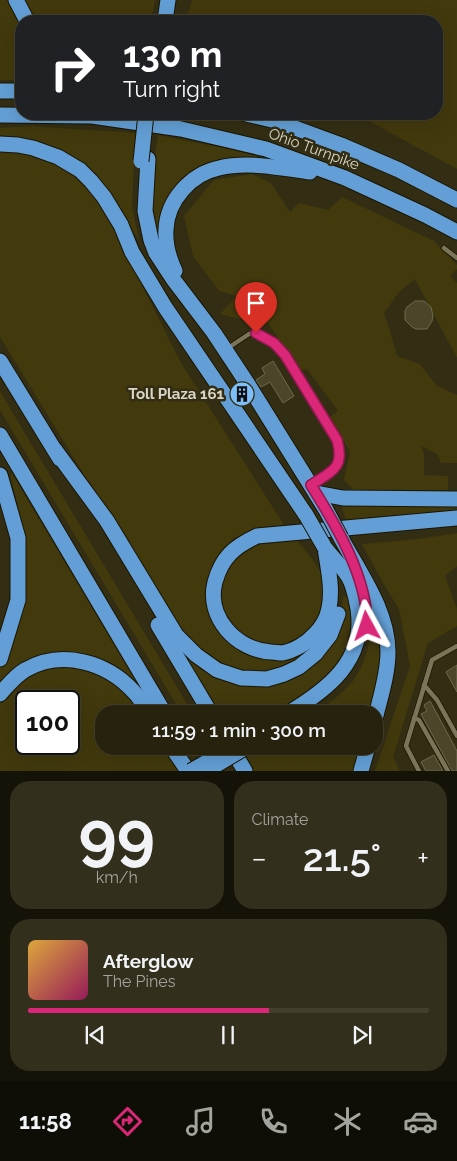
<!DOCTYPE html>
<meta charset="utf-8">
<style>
body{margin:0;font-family:Raleway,sans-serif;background:#322f1c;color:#f1f3f6;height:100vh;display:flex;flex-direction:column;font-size:19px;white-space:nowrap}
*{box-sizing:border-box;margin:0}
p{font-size:16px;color:#a4a49e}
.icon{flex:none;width:28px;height:28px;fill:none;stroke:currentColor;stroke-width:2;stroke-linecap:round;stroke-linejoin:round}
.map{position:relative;height:771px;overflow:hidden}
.drawer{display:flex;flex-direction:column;gap:10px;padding:10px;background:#151308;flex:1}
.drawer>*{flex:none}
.banner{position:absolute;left:15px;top:15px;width:428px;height:105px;border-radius:20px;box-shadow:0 5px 20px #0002,0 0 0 1px #423f2e;background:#202124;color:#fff;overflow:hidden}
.speed{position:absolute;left:15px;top:690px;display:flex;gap:10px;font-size:25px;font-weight:700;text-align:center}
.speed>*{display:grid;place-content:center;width:65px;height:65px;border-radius:50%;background:#26220e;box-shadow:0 5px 20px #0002,0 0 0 1px #423f2e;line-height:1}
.speed .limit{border:2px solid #111;border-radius:8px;background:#fff;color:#111}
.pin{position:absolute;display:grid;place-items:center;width:42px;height:42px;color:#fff;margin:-51px -21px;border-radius:50% 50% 50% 0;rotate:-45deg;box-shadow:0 0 5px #0007}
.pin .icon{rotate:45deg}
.me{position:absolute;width:55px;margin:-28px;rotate:355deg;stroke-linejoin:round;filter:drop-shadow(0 0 4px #0008)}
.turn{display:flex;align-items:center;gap:18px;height:105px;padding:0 25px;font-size:22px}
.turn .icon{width:65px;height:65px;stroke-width:2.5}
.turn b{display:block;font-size:35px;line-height:42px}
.big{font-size:38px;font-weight:600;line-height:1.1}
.drawer .card{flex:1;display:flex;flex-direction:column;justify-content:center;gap:8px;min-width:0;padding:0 18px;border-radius:20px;background:#322f1c}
.drawer .dial{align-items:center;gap:0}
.dial b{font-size:65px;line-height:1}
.song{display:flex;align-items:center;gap:15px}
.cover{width:60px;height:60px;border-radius:8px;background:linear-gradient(135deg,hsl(40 70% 55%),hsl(330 70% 35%))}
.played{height:5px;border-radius:2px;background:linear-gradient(90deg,#db2777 60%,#423f2e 60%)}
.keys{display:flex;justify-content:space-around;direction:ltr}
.heat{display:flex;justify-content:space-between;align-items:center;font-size:28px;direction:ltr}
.drawer .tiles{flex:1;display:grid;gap:10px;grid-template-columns:1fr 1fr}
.card:last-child{grid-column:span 2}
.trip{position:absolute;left:95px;top:705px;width:288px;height:50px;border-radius:20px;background:#26220e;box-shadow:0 5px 20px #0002,0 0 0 1px #423f2e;font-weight:600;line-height:50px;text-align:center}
.menu{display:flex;height:80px;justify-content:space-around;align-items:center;background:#0f0e06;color:#a4a49e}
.menu .icon{width:35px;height:35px}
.menu .on{color:#db2777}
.menu b{font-size:22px;color:#f1f3f6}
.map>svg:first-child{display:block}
</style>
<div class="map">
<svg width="457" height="771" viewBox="0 0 457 771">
<rect width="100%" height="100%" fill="#332e13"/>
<g fill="#42390d" fill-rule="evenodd">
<polygon points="0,0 11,0 21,22 21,80 0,80"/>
<polygon points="20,0 155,0 151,21 33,21"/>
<polygon points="192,0 457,0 457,169 356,114 436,114 436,21 186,21"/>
<polygon points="30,126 137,133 134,158 132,207 139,240 108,197 95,176 0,139 0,128"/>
<path d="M158,135L234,150L275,161C256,160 237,158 217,161C214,162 209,162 206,163C175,176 159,208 158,240L149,200Z"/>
<polygon points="0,151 23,152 57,163 87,184 106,214 181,363 286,528 266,528 234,538 215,562 207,585 211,619 223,637 241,651 257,657 325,633 299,662 263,674 222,668 188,639 159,597 0,337"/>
<polygon points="252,174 271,183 290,212 299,203 328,210 342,197 434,241 457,265 457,269 450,276 457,283 457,358 415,279 399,292 384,313 390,331 397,356 420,364 436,385 457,395 457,463 441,463 437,454 421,446 424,454 424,475 448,476 448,490 355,491 344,480 350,452 330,417 338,411 307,369 300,371 260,311 239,319 220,314 237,296 219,291 193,256 184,216 214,180"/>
<polygon points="0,391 17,420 193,714 182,714 0,410"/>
<polygon points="11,472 144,695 67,656 0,687 0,666 23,537 21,518 11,478"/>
<polygon points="457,502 457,514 347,523 342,508 343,505"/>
<polygon points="457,533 457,566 445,576 457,609 457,626 428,643 393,757 400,771 375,771 410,666 399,609 383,583 362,544 418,539"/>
<path d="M295,538C305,551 319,564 323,579C329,604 319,629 296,641C289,645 280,648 271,647C262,645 244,637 235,633L216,599L225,565L253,543Z"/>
<polygon points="350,595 354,615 346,656 331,676 302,698 276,714 218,714 180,650 205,667 279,681 340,618 343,597"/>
<path d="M367,599L378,617L382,656L374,714H314C328,704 342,694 353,681C363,668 371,643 371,626C371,617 368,608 367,599Z"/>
<path d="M69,666L89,668L112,680L131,697L143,714H104V746H164L178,771H0V704L16,682L31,673L55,668ZM26,701H69V744H26Z"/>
<polygon points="261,746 364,746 356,771 254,771 245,755"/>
</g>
<g fill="#4b452a" stroke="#6e694d">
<polygon points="415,301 424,301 431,307 433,316 432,321 427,329 416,329 412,327 405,320 405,311 407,307"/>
<polygon points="273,361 294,396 283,403 270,382 261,387 256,380 265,374 262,368"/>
<polygon points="457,665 457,692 446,672"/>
<polygon points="430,701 457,751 457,771 452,771 421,714 427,711 424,705"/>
<polygon points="434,755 443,771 426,771 421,762"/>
</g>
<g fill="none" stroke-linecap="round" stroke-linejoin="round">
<defs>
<g id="lane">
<polyline points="444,248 457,258"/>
<path d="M228,348L249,334L256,333C272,342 281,349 291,365L337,440C345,468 333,471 312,484"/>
<polyline points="424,685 437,700 457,736"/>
<polyline points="414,718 419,720 448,771"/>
<polyline points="419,771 406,746 432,660 457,646"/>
</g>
<g id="highway">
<polyline points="16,0 27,21"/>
<polyline points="165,21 168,0"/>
<polyline points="0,91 21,91"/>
<polyline points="246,114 276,121 341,145 399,170 457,200"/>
<polyline points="0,115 92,116 181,129 266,149 345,178 425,215 457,232"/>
<polyline points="0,144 18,145 33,148 58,157 80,170 91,181 104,197 121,225 132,252 165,307 306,515"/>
<polyline points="148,159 145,211 151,240 156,253 173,279 214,333 249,386 326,510"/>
<path d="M175,271C169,258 165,244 166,230C167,200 191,174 219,168C247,161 282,168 310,172"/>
<polyline points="0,361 60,459"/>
<polyline points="0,435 165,714"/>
<polyline points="55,450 107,521 176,635 196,655 217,670 241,678 267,679 284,674 299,667 315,654 330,635 338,614"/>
<polyline points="0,475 18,538 18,600 0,659"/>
<polyline points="316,493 343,498 457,499"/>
<path d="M341,538C360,573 388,611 388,652C388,676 379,701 374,724"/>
<path d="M325,548C328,568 333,589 329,608C327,619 322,627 315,634C307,643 294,651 282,653C279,653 274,652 271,652C236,650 206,617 215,582C222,557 234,547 257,536L457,518"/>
<polyline points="158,625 211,714"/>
<path d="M0,694C8,685 15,676 25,670C62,649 107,662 134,692C140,698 144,706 149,714"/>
<path d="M287,714C327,690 366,661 358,609C356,598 354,586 348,576C342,567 333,558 326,549"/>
<polyline points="171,746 188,771"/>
<polyline points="230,746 245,771"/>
<polyline points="361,771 368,746"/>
</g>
</defs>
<use href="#lane" stroke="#1b1500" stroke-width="6"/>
<use href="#highway" stroke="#1b1500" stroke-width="17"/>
<use href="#lane" stroke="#7a7558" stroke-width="4.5"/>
<use href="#highway" stroke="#639fd6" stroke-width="15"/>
<defs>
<g id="highway-bridge">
<polyline points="141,161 146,114"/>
<polyline points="326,510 341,538"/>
<polyline points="306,515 325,548"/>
<polyline points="191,771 212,759"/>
<polyline points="206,771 248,746"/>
</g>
</defs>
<use href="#highway-bridge" stroke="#1b1500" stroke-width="17" stroke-linecap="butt"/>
<use href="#highway-bridge" stroke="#639fd6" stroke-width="15"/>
</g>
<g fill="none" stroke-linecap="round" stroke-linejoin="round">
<defs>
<path id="route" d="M256,333L274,343L285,355L337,440C345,468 332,471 311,485C336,525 368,578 367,626"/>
</defs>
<use href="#route" stroke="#8e194d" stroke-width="12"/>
<use href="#route" stroke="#db2777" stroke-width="9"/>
</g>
<defs>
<symbol id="building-disc" viewBox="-11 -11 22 22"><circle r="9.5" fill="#7ebef9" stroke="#332e13"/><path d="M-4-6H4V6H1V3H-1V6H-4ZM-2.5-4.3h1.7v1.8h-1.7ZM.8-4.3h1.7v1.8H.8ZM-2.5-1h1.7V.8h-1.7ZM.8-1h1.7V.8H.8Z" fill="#111"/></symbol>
</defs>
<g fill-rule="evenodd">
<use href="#building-disc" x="228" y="380" width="28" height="28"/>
</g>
<g text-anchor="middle" stroke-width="5" stroke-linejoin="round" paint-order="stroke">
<g font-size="15" fill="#d9d6c7" stroke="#332e13">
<text transform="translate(314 149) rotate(20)" y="5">Ohio Turnpike</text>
</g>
<g font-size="15" font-weight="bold" fill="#d9d6c7" stroke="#332e13" text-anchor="end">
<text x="224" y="399">Toll Plaza 161</text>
</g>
</g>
</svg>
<div class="speed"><div class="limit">100</div></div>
<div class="pin" style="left:256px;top:333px;background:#d93025"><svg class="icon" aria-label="arrive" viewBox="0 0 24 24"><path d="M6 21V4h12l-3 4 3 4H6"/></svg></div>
<svg class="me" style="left:367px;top:626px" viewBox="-20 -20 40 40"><path d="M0-17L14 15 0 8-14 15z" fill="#db2777" stroke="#fff" stroke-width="4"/></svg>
<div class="trip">11:59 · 1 min · 300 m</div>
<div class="banner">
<div class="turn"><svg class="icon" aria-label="right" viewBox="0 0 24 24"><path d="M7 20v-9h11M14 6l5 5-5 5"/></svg><div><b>130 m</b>Turn right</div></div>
</div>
</div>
<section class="drawer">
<div class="tiles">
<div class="card dial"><b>99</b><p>km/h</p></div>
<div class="card"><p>Climate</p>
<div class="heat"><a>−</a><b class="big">21.5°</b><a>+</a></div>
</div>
<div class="card">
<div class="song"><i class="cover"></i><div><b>Afterglow</b><p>The Pines</p></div></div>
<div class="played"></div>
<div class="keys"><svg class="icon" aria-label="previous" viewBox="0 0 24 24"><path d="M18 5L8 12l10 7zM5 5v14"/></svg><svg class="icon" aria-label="pause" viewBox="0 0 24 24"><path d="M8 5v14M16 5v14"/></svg><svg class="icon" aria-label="next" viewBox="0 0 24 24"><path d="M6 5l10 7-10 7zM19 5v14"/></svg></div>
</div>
</div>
</section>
<nav class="menu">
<b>11:58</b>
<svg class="icon on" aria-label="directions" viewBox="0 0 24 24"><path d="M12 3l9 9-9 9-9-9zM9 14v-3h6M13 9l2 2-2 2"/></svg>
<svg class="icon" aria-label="music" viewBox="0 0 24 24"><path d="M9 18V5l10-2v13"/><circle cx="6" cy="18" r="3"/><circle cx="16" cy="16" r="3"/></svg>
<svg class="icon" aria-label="phone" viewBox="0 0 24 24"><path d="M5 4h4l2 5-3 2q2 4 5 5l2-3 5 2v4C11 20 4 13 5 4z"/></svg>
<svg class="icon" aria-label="climate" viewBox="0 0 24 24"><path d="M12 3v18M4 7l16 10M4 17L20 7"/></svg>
<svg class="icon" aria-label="car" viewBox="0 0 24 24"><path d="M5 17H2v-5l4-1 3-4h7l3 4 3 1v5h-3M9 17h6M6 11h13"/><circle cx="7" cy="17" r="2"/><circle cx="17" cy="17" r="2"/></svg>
</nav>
